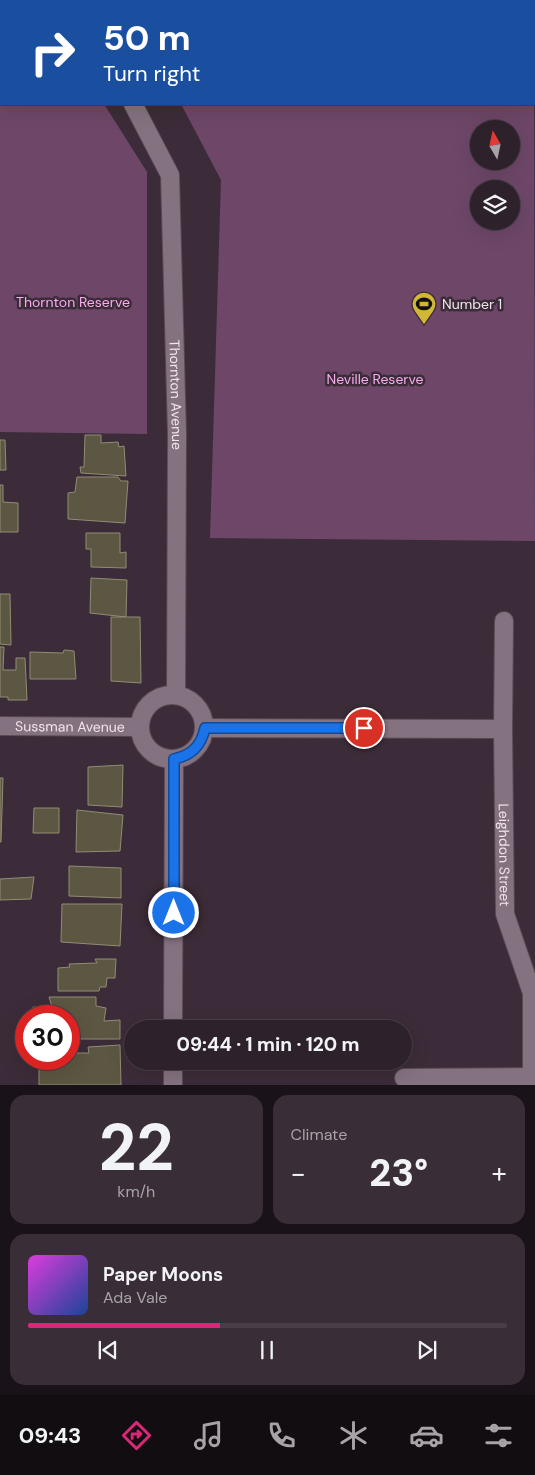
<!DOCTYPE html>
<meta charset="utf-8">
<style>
body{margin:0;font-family:"DM Sans",sans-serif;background:#392e37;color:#f1f3f6;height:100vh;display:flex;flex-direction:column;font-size:19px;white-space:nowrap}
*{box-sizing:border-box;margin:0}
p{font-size:16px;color:#a7a3a9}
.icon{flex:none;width:28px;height:28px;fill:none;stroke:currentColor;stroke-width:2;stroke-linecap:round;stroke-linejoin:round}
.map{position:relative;height:1085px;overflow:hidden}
.drawer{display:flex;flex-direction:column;gap:10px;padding:10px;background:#191218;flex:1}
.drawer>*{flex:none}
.banner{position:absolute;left:0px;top:0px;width:535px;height:105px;box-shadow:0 5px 20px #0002,0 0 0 1px #483e47;background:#1a4fa0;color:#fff;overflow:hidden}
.needle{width:32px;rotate:351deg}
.buttons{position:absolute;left:470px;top:120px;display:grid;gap:10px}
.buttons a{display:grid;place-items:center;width:50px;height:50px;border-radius:50%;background:#2d212b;box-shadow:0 5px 20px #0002,0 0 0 1px #483e47;font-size:25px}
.speed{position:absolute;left:15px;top:1005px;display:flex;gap:10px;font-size:25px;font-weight:700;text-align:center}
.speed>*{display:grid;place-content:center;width:65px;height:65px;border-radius:50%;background:#2d212b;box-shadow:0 5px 20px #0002,0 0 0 1px #483e47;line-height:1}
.speed .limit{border:8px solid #d22;background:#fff;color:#111}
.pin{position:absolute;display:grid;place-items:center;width:42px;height:42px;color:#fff;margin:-21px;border:2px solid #fff;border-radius:50%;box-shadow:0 1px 5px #0007}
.me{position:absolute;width:55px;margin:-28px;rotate:0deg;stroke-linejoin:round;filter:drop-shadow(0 0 4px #0008)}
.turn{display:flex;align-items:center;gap:18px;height:105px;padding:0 20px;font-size:22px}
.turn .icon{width:65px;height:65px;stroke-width:2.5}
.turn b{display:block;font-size:35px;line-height:42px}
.big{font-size:38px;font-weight:800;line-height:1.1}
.drawer .tile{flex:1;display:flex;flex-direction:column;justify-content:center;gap:8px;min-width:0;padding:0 18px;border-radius:15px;background:#392e37}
.drawer .dial{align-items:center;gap:0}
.dial b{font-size:65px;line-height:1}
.song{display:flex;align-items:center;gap:15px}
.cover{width:60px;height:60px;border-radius:8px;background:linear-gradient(135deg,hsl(300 70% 55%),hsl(220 70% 35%))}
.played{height:5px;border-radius:2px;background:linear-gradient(90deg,#db2777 40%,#483e47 40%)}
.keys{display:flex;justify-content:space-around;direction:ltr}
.heat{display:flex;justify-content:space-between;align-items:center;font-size:28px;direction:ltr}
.drawer .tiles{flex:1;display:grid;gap:10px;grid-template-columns:1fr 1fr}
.tile:last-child{grid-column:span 2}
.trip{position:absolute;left:124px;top:1020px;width:288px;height:50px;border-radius:25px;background:#2d212b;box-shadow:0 5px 20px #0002,0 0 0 1px #483e47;font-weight:800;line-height:50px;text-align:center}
.dock{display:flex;height:80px;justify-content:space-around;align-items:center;background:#120d11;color:#a7a3a9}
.dock .icon{width:35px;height:35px}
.dock .active{color:#db2777}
.dock b{font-size:22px;color:#f1f3f6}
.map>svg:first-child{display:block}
</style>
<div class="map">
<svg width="535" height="1085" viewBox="0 0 535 1085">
<rect width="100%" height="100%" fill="#3c2c39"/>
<g fill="#6e4768" fill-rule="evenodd">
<polygon points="0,0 40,1 1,1 1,104 104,104 147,172 147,434 0,432"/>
<path d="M534,12L535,541L210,538L221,180L181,104H534ZM479,129H511V161H479ZM479,189H511V221H479Z"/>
</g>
<g fill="#5c5742" stroke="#918c75">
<polygon points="85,435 101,435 101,443 118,442 119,447 124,446 126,476 81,473 80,467 84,467"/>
<polygon points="0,440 5,440 6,470 0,470"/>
<polygon points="77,477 118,477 121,481 128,481 125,523 68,519 68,493 75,492"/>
<polygon points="0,485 3,485 3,502 18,503 18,532 0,532"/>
<polygon points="86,533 120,533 120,553 126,552 126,568 91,567 91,549 86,549"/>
<polygon points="91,578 127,580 126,617 90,613"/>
<polygon points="0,594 10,594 11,645 0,644"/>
<polygon points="111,617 140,617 141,683 111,681"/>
<polygon points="0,647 4,647 3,670 16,670 16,658 25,658 27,700 8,700 8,697 0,697"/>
<polygon points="64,650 74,651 76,679 30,679 30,652 63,653"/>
<polygon points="123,765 122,807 88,805 88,767"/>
<polygon points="0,778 3,778 1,842 0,842"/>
<polygon points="34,808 59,808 59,833 33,833"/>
<polygon points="77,810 123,815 120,851 76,852"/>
<polygon points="69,866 121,868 121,898 69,896"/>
<polygon points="34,877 31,899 0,900 0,879"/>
<polygon points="62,904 122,904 120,946 61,942"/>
<polygon points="95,959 116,959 115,978 107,978 106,987 100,987 99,991 58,991 58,968 70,967 69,964 97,963"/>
<polygon points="49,997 96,997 96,1006 106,1008 104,1021 120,1020 120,1039 69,1039 69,1016 33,1016 33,1007 52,1007"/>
<polygon points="120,1045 121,1085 39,1085 39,1059 69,1059 69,1053 89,1053 88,1047"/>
</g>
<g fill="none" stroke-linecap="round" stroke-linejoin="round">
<defs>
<g id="street">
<polyline points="58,0 58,1"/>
<polyline points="95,1 96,0"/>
<path id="s1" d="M133,104L170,175L177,434L176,695"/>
<path id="s2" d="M504,621L503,729L505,914L532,993V1085"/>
<circle cx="172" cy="727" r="32"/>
<path id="s3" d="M0,726L140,727"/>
<polyline points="205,728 503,729"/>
<polyline points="173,1029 174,759"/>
<polyline points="404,1078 532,1077"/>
<polyline points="173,1085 173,1061"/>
</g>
</defs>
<use href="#street" stroke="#584a55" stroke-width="20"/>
<polyline stroke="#8f818c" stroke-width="3" stroke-dasharray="2.5 4" stroke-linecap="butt" points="147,1 148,0"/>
<use href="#street" stroke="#857281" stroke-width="18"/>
</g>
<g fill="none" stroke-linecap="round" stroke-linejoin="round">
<defs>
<path id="route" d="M174,913V759C192,755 201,746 205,728H364"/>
</defs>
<use href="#route" stroke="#114b97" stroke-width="12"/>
<use href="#route" stroke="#1a73e8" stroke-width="9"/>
</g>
<defs>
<symbol id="stadium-pin" viewBox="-11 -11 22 30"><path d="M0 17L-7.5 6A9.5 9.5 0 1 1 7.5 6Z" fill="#d2b736" stroke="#3c2c39"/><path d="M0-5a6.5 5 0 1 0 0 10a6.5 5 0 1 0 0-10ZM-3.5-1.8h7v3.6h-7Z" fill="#111"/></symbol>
</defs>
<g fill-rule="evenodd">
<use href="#stadium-pin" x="410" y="290" width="28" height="38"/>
</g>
<g text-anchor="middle" stroke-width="5" stroke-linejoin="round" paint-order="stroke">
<g font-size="14" fill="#faaced" stroke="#3c2c39">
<text x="73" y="307">Thornton Reserve</text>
<text x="375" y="384">Neville Reserve</text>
</g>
<g font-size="14" fill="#f0e5ed" stroke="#3c2c39" text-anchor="start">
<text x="442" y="309">Number 1</text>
</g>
<g font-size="14" fill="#f0e5ed" stroke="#3c2c39">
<text dy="5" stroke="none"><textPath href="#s1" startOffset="300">Thornton Avenue</textPath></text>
<text dy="5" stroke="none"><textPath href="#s3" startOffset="70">Sussman Avenue</textPath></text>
<text dy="5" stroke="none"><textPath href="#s2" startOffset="234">Leighdon Street</textPath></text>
</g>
</g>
</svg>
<div class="buttons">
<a><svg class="needle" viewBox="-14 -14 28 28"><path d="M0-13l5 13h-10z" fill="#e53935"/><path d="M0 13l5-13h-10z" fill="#a7a3a9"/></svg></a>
<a><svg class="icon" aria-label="layers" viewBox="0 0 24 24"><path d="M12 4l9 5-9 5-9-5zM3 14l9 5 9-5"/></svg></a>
</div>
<div class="speed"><div class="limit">30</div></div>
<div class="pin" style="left:364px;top:728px;background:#d93025"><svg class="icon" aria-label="arrive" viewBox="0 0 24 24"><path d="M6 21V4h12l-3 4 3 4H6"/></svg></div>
<svg class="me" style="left:174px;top:913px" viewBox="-20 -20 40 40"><circle r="17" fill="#1a73e8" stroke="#fff" stroke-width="3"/><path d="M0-11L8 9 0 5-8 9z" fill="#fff"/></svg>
<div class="trip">09:44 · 1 min · 120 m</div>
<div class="banner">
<div class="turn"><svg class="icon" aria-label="right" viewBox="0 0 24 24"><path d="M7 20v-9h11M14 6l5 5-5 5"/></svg><div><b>50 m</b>Turn right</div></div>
</div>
</div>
<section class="drawer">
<div class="tiles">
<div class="tile dial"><b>22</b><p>km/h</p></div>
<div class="tile"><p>Climate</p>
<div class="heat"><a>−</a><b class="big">23°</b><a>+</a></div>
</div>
<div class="tile">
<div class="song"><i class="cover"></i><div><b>Paper Moons</b><p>Ada Vale</p></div></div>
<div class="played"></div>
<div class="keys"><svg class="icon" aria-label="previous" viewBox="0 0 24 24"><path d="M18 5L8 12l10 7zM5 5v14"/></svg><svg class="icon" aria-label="pause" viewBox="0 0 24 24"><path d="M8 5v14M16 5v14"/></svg><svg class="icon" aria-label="next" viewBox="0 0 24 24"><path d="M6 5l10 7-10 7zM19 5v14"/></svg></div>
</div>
</div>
</section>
<nav class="dock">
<b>09:43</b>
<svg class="icon active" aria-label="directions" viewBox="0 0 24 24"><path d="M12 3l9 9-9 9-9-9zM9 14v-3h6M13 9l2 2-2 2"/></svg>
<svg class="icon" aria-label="music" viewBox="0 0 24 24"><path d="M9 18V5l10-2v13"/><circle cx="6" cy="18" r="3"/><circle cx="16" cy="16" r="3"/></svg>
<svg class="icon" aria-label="phone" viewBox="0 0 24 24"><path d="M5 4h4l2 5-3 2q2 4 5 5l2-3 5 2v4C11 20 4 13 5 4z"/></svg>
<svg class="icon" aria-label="climate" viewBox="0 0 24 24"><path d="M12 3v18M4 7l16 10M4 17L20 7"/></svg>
<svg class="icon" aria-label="car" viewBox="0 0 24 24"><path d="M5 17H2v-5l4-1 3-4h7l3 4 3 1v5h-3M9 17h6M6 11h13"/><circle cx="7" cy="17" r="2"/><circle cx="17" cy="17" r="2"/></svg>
<svg class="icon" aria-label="filters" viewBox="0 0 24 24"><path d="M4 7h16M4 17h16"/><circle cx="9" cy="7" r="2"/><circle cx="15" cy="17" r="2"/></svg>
</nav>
